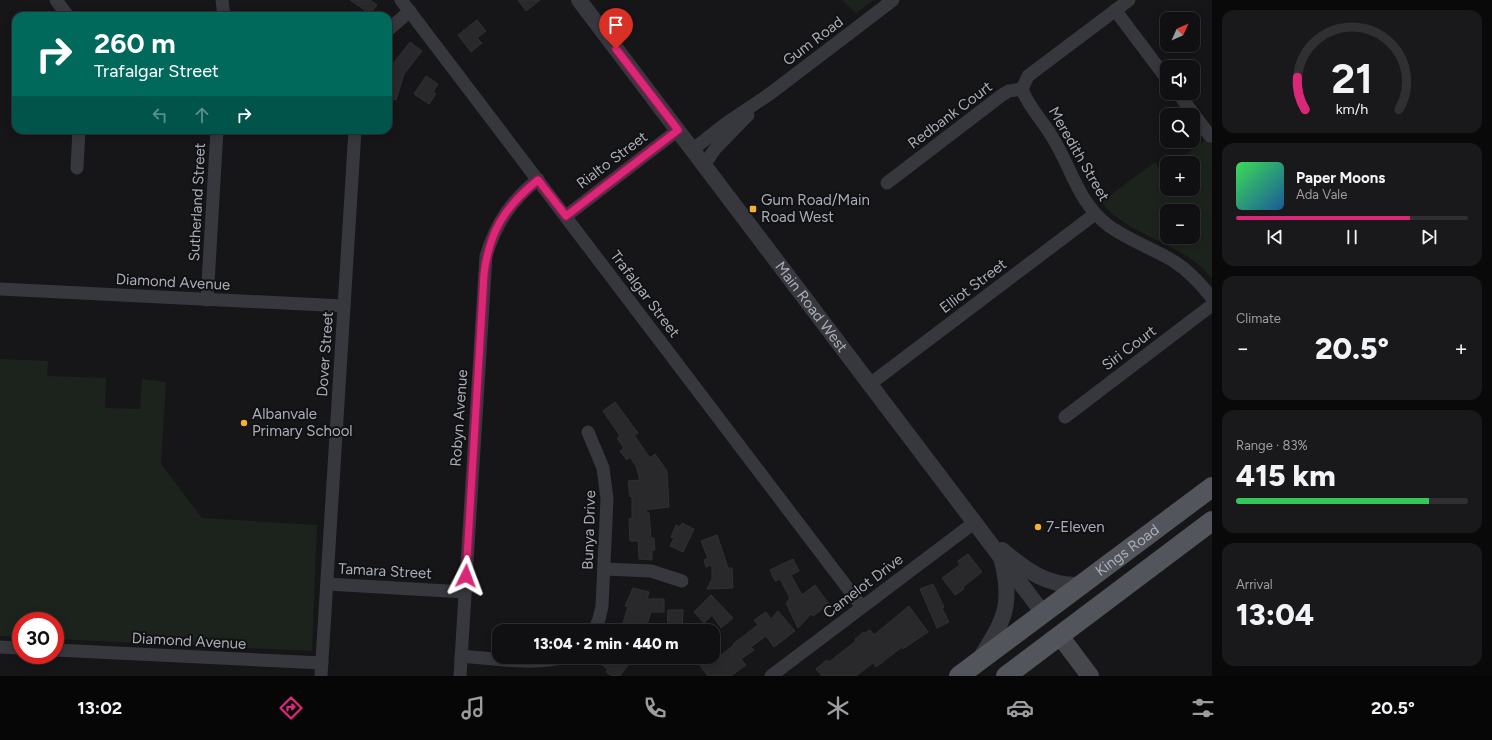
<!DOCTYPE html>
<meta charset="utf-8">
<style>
body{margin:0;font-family:Figtree,sans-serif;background:#19191b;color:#f1f3f6;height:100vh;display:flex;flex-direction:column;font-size:15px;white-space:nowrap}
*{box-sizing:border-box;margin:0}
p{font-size:13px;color:#9c9d9f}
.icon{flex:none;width:22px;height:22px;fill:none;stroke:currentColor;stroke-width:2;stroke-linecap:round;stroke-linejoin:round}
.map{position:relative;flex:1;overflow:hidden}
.details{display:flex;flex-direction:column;gap:10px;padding:10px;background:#09090a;width:280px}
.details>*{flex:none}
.hud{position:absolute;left:12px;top:12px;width:380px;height:122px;border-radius:12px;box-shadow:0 2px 10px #0003,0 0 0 1px #303032;background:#00695c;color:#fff;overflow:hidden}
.needle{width:26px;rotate:45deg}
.controls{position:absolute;left:1160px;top:12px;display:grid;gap:8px}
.controls a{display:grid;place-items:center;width:40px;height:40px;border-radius:8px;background:#101012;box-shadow:0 2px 10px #0003,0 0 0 1px #303032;font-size:20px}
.speed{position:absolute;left:12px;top:612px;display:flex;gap:8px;font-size:20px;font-weight:700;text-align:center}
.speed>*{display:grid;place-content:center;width:52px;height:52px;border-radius:50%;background:#101012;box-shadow:0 2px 10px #0003,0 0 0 1px #303032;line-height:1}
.speed .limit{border:6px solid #d22;background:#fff;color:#111}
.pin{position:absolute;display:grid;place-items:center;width:34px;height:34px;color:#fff;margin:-41px -17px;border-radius:50% 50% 50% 0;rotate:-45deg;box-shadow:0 0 4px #0007}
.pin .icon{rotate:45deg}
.me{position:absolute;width:44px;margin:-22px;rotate:3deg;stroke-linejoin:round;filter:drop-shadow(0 0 3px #0008)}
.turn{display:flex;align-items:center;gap:14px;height:84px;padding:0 16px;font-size:18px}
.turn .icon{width:52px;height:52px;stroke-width:2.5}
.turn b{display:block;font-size:28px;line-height:34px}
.lanes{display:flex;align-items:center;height:38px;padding:0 16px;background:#0003;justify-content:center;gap:20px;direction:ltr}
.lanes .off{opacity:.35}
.big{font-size:30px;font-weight:800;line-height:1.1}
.details .widget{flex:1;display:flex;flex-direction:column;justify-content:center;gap:6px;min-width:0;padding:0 14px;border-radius:12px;background:#19191b}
.details .dial{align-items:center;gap:0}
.dial svg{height:104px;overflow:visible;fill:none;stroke:#303032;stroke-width:7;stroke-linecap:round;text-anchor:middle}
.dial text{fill:#f1f3f6;stroke:none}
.song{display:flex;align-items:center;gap:12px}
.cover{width:48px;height:48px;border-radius:6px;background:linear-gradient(135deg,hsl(130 70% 55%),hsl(210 70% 35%))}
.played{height:4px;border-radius:2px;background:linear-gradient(90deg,#db2777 75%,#303032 75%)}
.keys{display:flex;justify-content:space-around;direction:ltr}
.heat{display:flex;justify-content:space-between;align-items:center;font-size:22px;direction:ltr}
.charge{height:6px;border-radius:3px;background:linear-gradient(90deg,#34c759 83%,#303032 0)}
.trip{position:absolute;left:492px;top:624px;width:228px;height:40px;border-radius:12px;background:#101012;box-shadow:0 2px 10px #0003,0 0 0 1px #303032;font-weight:800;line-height:40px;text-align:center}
.tabs{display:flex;height:64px;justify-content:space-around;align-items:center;background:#060607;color:#9c9d9f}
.tabs .icon{width:28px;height:28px}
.tabs .active{color:#db2777}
.tabs b{font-size:18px;color:#f1f3f6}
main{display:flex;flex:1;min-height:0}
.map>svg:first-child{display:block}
</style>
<main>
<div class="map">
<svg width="1212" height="676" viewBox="0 0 1212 676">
<rect width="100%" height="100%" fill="#161618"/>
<g fill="#1c231d" fill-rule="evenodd">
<polygon points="842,0 874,0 856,13"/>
<path d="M1212,135V279C1183,241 1130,238 1101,202L1155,162L1162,173L1167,169V189H1193V163H1175ZM1167,211H1193V237H1167Z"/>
<polygon points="0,359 48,361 47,376 106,378 105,408 140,409 142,379 166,382 161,464 202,518 317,525 312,651 55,639 55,621 21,621 21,637 0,636"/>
</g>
<g fill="#29292c" stroke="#303034">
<polygon points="350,0 370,0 377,5 370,14"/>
<polygon points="518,0 540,0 526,11"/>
<polygon points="477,20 486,31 477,38 482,43 471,52 458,35"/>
<polygon points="410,42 422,51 404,74 396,100 388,97 389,69"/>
<polygon points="426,76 438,84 433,92 436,94 429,104 414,94"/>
<polygon points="615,402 638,433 634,435 650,458 655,454 667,471 669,507 644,510 649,513 651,538 654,538 655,550 652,550 652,560 639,559 638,541 630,541 629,519 632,519 632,496 630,497 628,481 640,480 636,466 630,457 627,460 620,451 624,448 617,438 620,436 603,411"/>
<polygon points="682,523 694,529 683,552 670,546 674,538 671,537 676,525 680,527"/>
<polygon points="717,535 728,568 732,568 733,588 707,589 712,579 712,565 706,567 704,560 708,558 701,541"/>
<polygon points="968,554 982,572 963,587 964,589 955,595 942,578 960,565 958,561"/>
<polygon points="793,559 799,571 791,575 802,595 815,585 829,604 813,616 811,614 798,628 786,603 790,598 780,579 775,581 770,570"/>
<polygon points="933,584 944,607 942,608 949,622 937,628 920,589"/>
<polygon points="633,588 649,592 647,599 664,599 664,612 651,612 645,631 632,631 633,626 623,623 628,607 625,606"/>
<polygon points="711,595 733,618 721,628 712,615 704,623 694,612"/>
<polygon points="909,606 928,632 916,640 903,649 902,647 876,667 873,663 856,676 822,676 816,669 827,660 829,662 856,641 855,639 864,632 865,633 870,630 874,635"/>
<polygon points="668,610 683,610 682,631 667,631"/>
<polygon points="778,611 795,631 774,647 766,636 751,647 754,650 741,659 746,665 731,676 708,676 700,666 710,659 712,662 734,645 733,644 758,625 754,620 766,612 771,619"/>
<polygon points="606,657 634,657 620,676 612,676 606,672 608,670 601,664"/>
</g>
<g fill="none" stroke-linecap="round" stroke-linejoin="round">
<g stroke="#37383d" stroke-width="13">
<polyline points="56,0 68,16"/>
<polyline points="222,0 224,16"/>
<polyline points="401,0 862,607"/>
<polyline points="1115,10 1167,79"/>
<polyline points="388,30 410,11"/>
<path d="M1022,89C1028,107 1045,123 1054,140C1072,170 1079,204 1109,226C1130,241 1154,249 1175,262C1190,272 1201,284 1212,298"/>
<polyline points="1178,93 1210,136"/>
<polyline points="692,150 728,122 771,93 893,0"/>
<polyline points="704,165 715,149 748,115"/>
<polyline points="77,168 79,130"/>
<polyline points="887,183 1002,95 1009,91 1022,89 1028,76 1129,0"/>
<polyline points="566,216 678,130"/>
<polyline points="0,289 344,306"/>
<polyline points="207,300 217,130"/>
<polyline points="870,384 1095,214"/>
<polyline points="1065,417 1212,305"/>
<polyline points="588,432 603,468 607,499 602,606 599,619 594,631"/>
<polyline points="604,569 651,571 682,581"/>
<polyline points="327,584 465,592"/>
<polyline points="0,647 21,648"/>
<polyline points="55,650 322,663"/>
<path d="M461,656C488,658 538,666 563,657"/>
<polyline points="321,676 355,130"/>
<path d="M460,676L486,256C496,223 511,201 538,179"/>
<polyline points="771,676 975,522"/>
</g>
<g stroke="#37383d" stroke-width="16">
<path id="s1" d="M579,0L1043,613"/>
<path d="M1002,550C1027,571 1047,586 1080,585"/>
<path d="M981,657C1004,620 1013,605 1002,561"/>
</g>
<polyline stroke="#45474d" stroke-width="18" points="1060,636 1090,676"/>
<g stroke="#53555c" stroke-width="20">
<path id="s2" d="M959,676L1212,487"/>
<polyline points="1006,676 1212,521"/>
</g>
</g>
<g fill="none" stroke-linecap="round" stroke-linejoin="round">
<defs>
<path id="route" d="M466,576L484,274C489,232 505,206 538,180L566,216L678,130L616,49"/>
</defs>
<use href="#route" stroke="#8e194d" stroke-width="10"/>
<use href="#route" stroke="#db2777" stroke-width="7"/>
</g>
<g fill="#f2b134" stroke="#111113" stroke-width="1.5">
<rect x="749" y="205" width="8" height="8" rx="2"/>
<circle cx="244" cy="423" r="4"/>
<circle cx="1038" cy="527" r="4"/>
</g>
<g text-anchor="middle" stroke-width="4" stroke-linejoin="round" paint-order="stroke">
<g font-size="15" fill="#a8adb8" stroke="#111113">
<text transform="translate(813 41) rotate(-37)" y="5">Gum Road</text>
<text transform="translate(950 115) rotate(-37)" y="5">Redbank Court</text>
<text transform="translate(1079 154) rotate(60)" y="5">Meredith Street</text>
<text transform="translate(612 160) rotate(-37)" y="5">Rialto Street</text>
<text transform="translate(197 202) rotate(-87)" y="5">Sutherland Street</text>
<text transform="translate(173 282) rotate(3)" y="5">Diamond Avenue</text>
<text transform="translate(973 286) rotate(-37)" y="5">Elliot Street</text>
<text transform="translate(645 294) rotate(53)" y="5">Trafalgar Street</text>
<text dy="5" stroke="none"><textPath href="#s1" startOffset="385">Main Road West</textPath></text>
<text transform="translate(1129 348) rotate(-37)" y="5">Siri Court</text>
<text transform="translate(325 354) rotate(-86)" y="5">Dover Street</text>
<text transform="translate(459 418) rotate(-86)" y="5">Robyn Avenue</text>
<text transform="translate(589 530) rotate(-88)" y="5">Bunya Drive</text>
<text dy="5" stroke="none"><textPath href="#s2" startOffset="210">Kings Road</textPath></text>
<text transform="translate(385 571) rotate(3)" y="5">Tamara Street</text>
<text transform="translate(863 586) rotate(-37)" y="5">Camelot Drive</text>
<text transform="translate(189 641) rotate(3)" y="5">Diamond Avenue</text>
</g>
<g font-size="15" fill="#a8adb8" stroke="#111113" text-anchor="start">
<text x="761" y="205">Gum Road/Main<tspan x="761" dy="17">Road West</tspan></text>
<text x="252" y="419">Albanvale<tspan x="252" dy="17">Primary School</tspan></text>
<text x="1046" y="532">7-Eleven</text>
</g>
</g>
</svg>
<div class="controls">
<a><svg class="needle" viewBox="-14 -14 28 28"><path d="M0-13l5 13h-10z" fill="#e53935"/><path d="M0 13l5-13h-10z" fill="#9c9d9f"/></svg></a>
<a><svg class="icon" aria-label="sound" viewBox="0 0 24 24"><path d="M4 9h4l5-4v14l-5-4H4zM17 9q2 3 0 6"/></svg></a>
<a><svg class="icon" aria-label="search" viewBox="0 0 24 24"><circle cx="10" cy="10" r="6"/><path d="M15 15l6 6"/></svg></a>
<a>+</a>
<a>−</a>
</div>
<div class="speed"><div class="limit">30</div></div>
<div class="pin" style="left:616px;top:49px;background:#d93025"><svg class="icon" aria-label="arrive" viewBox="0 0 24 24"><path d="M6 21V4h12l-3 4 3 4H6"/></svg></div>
<svg class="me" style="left:466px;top:576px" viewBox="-20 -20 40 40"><path d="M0-17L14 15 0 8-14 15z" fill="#db2777" stroke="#fff" stroke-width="4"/></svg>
<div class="trip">13:04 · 2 min · 440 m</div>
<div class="hud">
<div class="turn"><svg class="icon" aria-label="right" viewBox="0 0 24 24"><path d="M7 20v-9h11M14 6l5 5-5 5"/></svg><div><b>260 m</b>Trafalgar Street</div></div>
<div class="lanes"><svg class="icon off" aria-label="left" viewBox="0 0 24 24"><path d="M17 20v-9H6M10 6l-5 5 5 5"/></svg><svg class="icon off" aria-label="ahead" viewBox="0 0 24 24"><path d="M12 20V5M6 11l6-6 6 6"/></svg><svg class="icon" aria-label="right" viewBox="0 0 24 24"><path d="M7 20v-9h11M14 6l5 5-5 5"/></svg></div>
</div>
</div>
<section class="details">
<div class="widget dial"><svg viewBox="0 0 100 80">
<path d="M14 69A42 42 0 1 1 86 69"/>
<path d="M14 69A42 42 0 0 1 8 44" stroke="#db2777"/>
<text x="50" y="56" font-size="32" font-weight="700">21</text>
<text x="50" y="72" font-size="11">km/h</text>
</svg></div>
<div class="widget">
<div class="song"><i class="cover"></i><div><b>Paper Moons</b><p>Ada Vale</p></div></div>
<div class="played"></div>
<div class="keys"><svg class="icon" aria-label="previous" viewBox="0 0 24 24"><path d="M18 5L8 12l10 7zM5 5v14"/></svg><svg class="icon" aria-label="pause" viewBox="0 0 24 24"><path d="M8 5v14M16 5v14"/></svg><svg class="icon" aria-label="next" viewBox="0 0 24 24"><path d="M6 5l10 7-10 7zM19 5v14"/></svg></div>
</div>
<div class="widget"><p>Climate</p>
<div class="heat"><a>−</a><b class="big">20.5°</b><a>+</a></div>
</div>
<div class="widget"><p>Range · 83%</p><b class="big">415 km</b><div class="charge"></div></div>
<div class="widget"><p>Arrival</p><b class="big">13:04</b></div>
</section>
</main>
<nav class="tabs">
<b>13:02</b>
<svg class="icon active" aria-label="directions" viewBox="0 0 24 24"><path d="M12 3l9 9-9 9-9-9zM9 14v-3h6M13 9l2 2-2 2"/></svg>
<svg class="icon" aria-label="music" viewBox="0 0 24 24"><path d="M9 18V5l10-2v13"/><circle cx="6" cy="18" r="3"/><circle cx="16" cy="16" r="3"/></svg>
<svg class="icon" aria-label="phone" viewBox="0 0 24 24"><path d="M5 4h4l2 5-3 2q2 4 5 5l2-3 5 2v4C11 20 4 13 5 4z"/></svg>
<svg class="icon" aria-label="climate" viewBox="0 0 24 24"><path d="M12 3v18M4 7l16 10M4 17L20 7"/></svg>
<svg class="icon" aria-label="car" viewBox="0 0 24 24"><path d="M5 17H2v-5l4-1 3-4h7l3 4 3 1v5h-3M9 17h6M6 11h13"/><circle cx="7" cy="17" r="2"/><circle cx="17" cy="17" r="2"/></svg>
<svg class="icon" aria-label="filters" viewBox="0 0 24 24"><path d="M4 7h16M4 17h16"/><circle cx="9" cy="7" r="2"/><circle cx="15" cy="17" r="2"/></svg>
<b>20.5°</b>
</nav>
